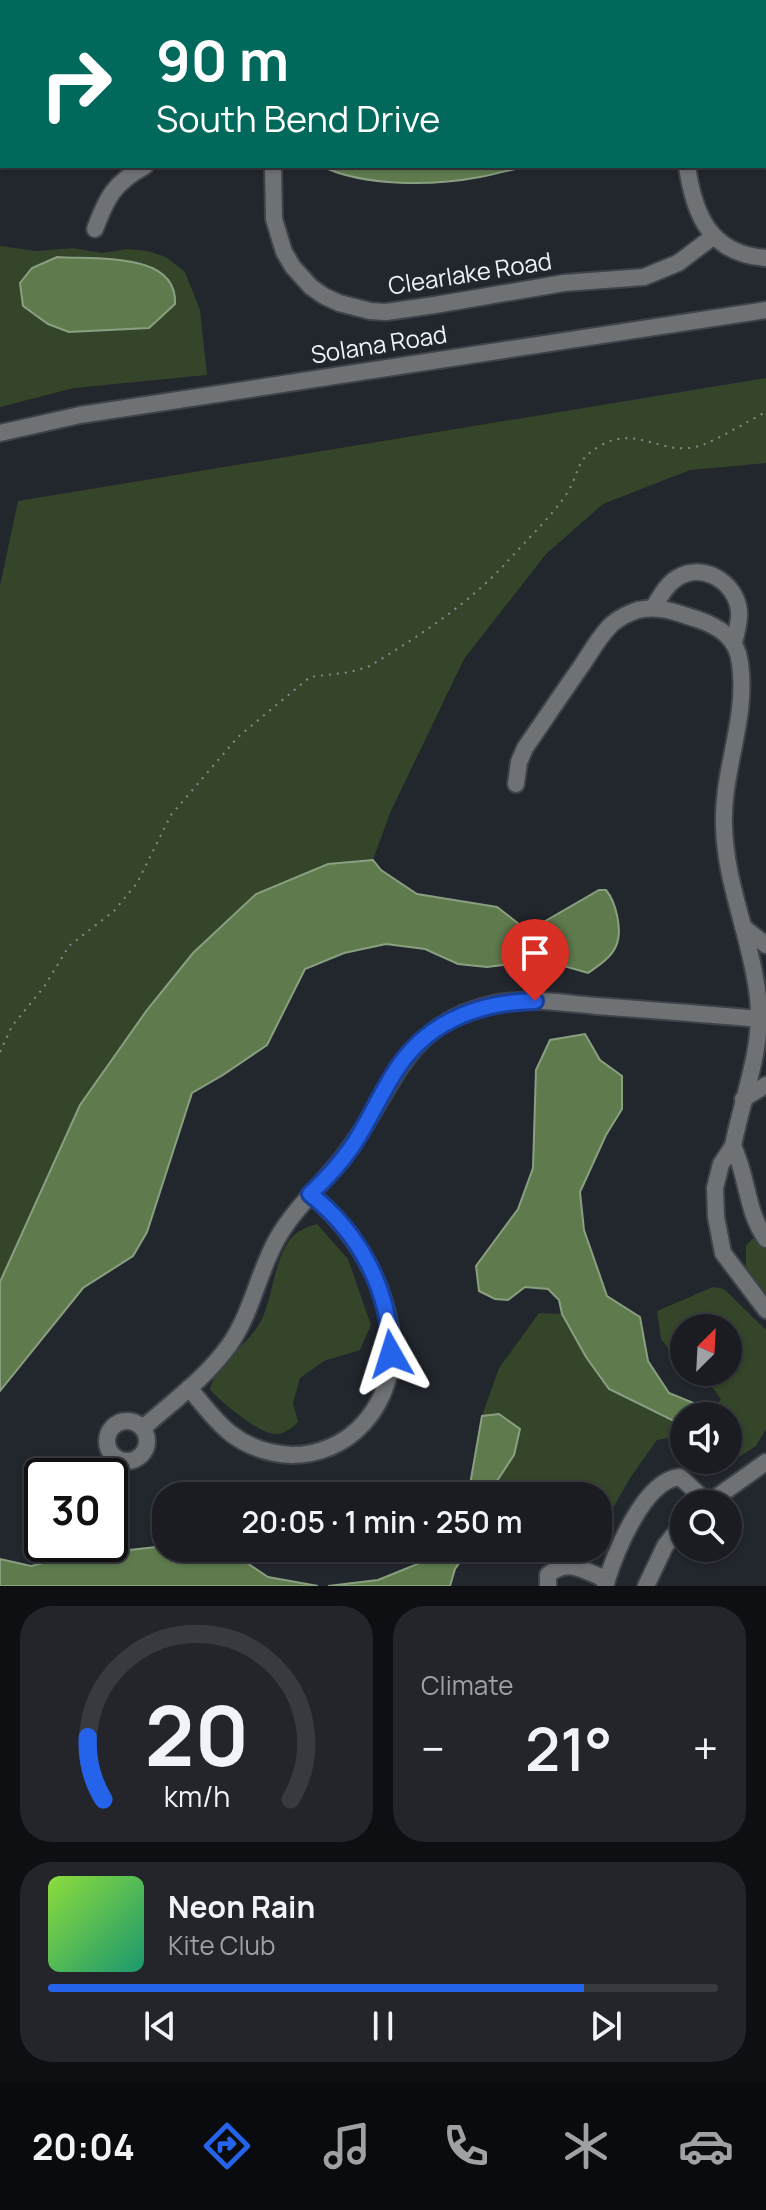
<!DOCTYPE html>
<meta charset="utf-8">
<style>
body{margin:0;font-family:Manrope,sans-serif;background:#23252a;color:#f1f3f6;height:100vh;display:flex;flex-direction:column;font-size:30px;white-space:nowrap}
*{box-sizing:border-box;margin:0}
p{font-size:26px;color:#9fa1a5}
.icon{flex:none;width:44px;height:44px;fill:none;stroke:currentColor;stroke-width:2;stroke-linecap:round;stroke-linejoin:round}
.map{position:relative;height:1586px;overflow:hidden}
.side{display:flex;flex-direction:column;gap:20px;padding:20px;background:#0e0f13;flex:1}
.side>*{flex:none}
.guide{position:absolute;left:0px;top:0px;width:766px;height:168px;box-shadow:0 2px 6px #0004,0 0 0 2px #383a40;background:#00695c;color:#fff;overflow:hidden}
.needle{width:52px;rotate:24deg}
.buttons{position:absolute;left:670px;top:1314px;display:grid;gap:16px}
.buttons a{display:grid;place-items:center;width:72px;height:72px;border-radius:50%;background:#1a1c22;box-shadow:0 2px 6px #0004,0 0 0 2px #383a40;font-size:40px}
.speed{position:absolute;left:24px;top:1458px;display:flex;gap:16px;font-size:40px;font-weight:700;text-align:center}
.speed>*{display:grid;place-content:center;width:104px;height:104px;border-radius:50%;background:#1a1c22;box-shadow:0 2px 6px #0004,0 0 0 2px #383a40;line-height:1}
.speed .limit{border:4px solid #111;border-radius:12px;background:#fff;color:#111}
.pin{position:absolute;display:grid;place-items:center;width:68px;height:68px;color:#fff;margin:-82px -34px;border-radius:50% 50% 50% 0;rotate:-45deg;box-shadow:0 0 8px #0007}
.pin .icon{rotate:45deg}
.me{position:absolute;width:88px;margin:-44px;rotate:354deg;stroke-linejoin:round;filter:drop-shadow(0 0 6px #0008)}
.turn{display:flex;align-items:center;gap:28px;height:168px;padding:0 24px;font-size:36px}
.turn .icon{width:104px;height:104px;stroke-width:2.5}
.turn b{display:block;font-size:56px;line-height:68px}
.big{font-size:60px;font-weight:600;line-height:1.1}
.side .tile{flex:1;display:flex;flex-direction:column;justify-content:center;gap:12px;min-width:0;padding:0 28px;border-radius:32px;background:#23252a}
.side .dial{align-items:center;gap:0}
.dial svg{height:208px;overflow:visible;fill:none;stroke:#383a40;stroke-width:7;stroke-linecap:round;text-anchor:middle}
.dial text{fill:#f1f3f6;stroke:none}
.song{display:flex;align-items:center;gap:24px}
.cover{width:96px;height:96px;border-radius:12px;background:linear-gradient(135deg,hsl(90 70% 55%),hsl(160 70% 35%))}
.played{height:8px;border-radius:4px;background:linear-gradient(90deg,#2563eb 80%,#383a40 80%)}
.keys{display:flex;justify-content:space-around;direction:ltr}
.heat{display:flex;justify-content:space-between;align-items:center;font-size:44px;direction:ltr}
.side .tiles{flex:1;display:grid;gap:20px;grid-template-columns:1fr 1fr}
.tile:last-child{grid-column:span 2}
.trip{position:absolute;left:152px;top:1482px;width:460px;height:80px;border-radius:32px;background:#1a1c22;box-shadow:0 2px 6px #0004,0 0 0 2px #383a40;font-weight:600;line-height:80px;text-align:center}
.tab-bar{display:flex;height:128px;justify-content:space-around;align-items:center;background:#0a0b0e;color:#9fa1a5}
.tab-bar .icon{width:56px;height:56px}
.tab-bar .on{color:#2563eb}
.tab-bar b{font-size:36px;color:#f1f3f6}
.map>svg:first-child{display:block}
</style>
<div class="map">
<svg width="766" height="1586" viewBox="0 0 766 1586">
<rect width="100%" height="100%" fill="#22262d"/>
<g fill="#34452a" fill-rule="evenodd">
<polygon points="0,0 109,0 109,2 2,2 0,96"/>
<path d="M0,246L37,251L73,248L101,253L128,249L148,251L166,257L185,272L200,310L207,375L74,388L0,407ZM57,257L144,263L149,328L69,332L48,324Z"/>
<polygon points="766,378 766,463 690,470 603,504 546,554 464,659 390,813 373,860 328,864 256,894 193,953 37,1203 0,1282 0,586 18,501"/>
<path d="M317,1224L348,1259L371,1325L360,1350L324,1361L300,1378L293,1403L298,1422C292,1428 285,1434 275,1434C256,1432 223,1403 210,1390C215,1363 248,1346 261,1321C273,1297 273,1266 287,1244C295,1231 304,1228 317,1224Z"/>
<polygon points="766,1227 766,1295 746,1272 746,1245"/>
<polygon points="713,1287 724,1289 766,1330 766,1429 756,1446 734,1460 710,1468 699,1460 728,1460 728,1416 716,1416 713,1411 721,1399 714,1389 689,1372 728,1372 728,1328 684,1328 684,1368 661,1339 657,1311"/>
<polygon points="539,1313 562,1314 586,1357 609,1389 684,1426 684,1447 674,1437 657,1440 630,1478 598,1534 598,1496 493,1496 495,1484 514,1455 499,1414 482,1416 499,1368"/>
</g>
<g fill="#5f7b4e" stroke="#8a9f80" stroke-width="2">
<polygon points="271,0 528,0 530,2 270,2"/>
<path d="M321,166H541C520,166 501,173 480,177C433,186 365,187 321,166Z"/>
<path d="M57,257C95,260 178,251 175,304L149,328L69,332L48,324L23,306L20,283L32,268Z"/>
<path d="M373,860L381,870L417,894L497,907L528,931L599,890H606C616,902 623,931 616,946C611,958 598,966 588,973L543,960L487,967L458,964L425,949L386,944L344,953L305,969L267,1045L223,1075L192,1093L147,1232L133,1256L83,1288L0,1391V1282L80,1105L147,1010L193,953L256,894L328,864Z"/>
<polygon points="585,1034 600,1060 622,1076 622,1109 606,1135 580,1192 584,1230 607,1296 640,1317 648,1361 669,1393 713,1411 716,1416 684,1416 684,1426 609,1389 586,1357 562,1314 559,1300 548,1289 525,1287 508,1300 495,1299 479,1291 476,1266 518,1209 533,1168 536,1070 550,1040"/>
<polygon points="499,1414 520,1429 514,1455 495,1484 493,1496 468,1496 482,1416"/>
<polygon points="165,1546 166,1548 226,1549 268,1577 318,1586 0,1586 0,1559 31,1566 74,1556"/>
<polygon points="431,1548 470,1548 455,1569 450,1586 328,1586 378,1580 420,1563"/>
</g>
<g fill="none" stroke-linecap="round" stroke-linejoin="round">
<defs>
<g id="minor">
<polyline points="236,0 236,2"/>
<polyline points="673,0 674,2"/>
<polyline points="273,166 274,219 284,252 293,267 311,287 324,296 339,303 370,311 386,312 435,305 564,283 644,277 678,263 714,236"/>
<path d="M687,166C694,215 710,254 766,258"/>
<path d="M95,229C107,197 114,183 145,166"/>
<polyline points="0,433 80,415 766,310"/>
<path d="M653,608C660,597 666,585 677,578C703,562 736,582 739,611C740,622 736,633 734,643"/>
<path d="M516,784L519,762L525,748C543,722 561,695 580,668C590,654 599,636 612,624C619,618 629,613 638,610C659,605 677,613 697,619C720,627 737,638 740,663C748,719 722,770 724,825C725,884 752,940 758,997C764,1047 742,1098 733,1146"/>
<polyline points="743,927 766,945"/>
<polyline points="743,1099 766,1085"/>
<path d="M766,1239C746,1211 748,1177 733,1146L721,1164L715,1188L716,1217L723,1253L766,1310"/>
<path d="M189,1388C202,1403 214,1420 230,1433C248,1447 270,1454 292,1455C318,1455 345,1444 363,1424C426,1355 374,1244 310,1194"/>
<circle cx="127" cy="1441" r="20"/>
<path d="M143,1428C172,1402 207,1377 230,1344C252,1312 258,1273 277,1239C296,1205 327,1181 349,1149C396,1086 404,1024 493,1004C527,997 562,1003 596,1006C651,1010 705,1014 760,1019"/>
<polyline points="707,1504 766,1462"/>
<path d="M548,1586V1575C568,1557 585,1571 607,1580"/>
<path d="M605,1586C614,1556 643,1480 680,1477L708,1503"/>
<polyline points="646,1586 665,1546 684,1522"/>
</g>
</defs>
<use href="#minor" stroke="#3f4349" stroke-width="20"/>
<path stroke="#868a8f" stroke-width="2" stroke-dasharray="2 6" stroke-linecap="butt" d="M0,1052L12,1026L44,987L69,946L114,911L137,883L171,815L238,737L310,677L350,672L368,667C416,638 466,606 505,564C523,544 556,512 569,490C580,470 576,459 600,446C634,426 655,451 689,448C708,447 747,421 766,412"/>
<use href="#minor" stroke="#6f7275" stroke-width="16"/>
</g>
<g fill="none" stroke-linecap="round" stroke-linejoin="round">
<defs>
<path id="route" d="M391,1354C390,1291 360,1233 310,1194C325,1180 339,1165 351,1148C370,1121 382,1089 401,1063C433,1019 483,1002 535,1001"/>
</defs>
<use href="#route" stroke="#184099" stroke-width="20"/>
<use href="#route" stroke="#2563eb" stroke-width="14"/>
</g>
<g text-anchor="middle" stroke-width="8" stroke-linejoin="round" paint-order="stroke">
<g font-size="24" fill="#eff2f6" stroke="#22262d">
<text transform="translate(470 274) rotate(-9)" y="8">Clearlake Road</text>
<text transform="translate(379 345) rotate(-9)" y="8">Solana Road</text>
</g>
</g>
</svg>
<div class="buttons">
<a><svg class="needle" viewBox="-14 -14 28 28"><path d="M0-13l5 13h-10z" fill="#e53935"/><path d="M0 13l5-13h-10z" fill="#9fa1a5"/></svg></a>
<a><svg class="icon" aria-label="sound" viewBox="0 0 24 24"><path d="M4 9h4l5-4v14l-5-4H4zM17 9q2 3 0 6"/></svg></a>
<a><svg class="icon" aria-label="search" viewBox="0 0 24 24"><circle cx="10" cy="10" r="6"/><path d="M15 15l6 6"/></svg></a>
</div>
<div class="speed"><div class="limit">30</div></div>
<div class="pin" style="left:535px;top:1001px;background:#d93025"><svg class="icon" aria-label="arrive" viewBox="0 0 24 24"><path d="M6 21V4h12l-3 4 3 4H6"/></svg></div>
<svg class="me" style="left:391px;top:1354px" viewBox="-20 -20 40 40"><path d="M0-17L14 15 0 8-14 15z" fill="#2563eb" stroke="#fff" stroke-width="4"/></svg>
<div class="trip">20:05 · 1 min · 250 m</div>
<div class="guide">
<div class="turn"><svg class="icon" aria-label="right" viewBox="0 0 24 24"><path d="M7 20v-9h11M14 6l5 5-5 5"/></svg><div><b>90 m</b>South Bend Drive</div></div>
</div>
</div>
<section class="side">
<div class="tiles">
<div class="tile dial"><svg viewBox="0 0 100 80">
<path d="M14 69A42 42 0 1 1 86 69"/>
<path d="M14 69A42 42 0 0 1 8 45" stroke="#2563eb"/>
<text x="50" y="56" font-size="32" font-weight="700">20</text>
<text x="50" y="72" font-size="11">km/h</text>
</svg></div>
<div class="tile"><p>Climate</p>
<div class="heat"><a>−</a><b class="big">21°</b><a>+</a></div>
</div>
<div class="tile">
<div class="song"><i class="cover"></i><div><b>Neon Rain</b><p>Kite Club</p></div></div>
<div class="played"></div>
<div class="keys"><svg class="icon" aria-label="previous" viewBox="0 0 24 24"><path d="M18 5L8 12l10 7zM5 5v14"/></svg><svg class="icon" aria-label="pause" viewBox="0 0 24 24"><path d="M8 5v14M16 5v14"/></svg><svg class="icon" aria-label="next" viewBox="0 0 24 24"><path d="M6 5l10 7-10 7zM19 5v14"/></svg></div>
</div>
</div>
</section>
<nav class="tab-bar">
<b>20:04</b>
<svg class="icon on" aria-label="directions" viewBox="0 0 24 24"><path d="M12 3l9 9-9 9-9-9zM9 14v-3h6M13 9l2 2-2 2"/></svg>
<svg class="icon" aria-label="music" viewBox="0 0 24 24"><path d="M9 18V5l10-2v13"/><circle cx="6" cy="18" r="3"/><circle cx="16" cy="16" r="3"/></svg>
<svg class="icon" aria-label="phone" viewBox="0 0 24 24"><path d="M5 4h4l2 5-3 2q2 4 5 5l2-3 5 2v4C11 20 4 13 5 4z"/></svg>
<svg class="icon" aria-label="climate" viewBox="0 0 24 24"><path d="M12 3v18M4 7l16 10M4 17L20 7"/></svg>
<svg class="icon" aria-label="car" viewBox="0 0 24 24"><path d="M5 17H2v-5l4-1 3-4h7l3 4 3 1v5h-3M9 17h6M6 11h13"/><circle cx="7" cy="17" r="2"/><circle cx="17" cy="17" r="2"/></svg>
</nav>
